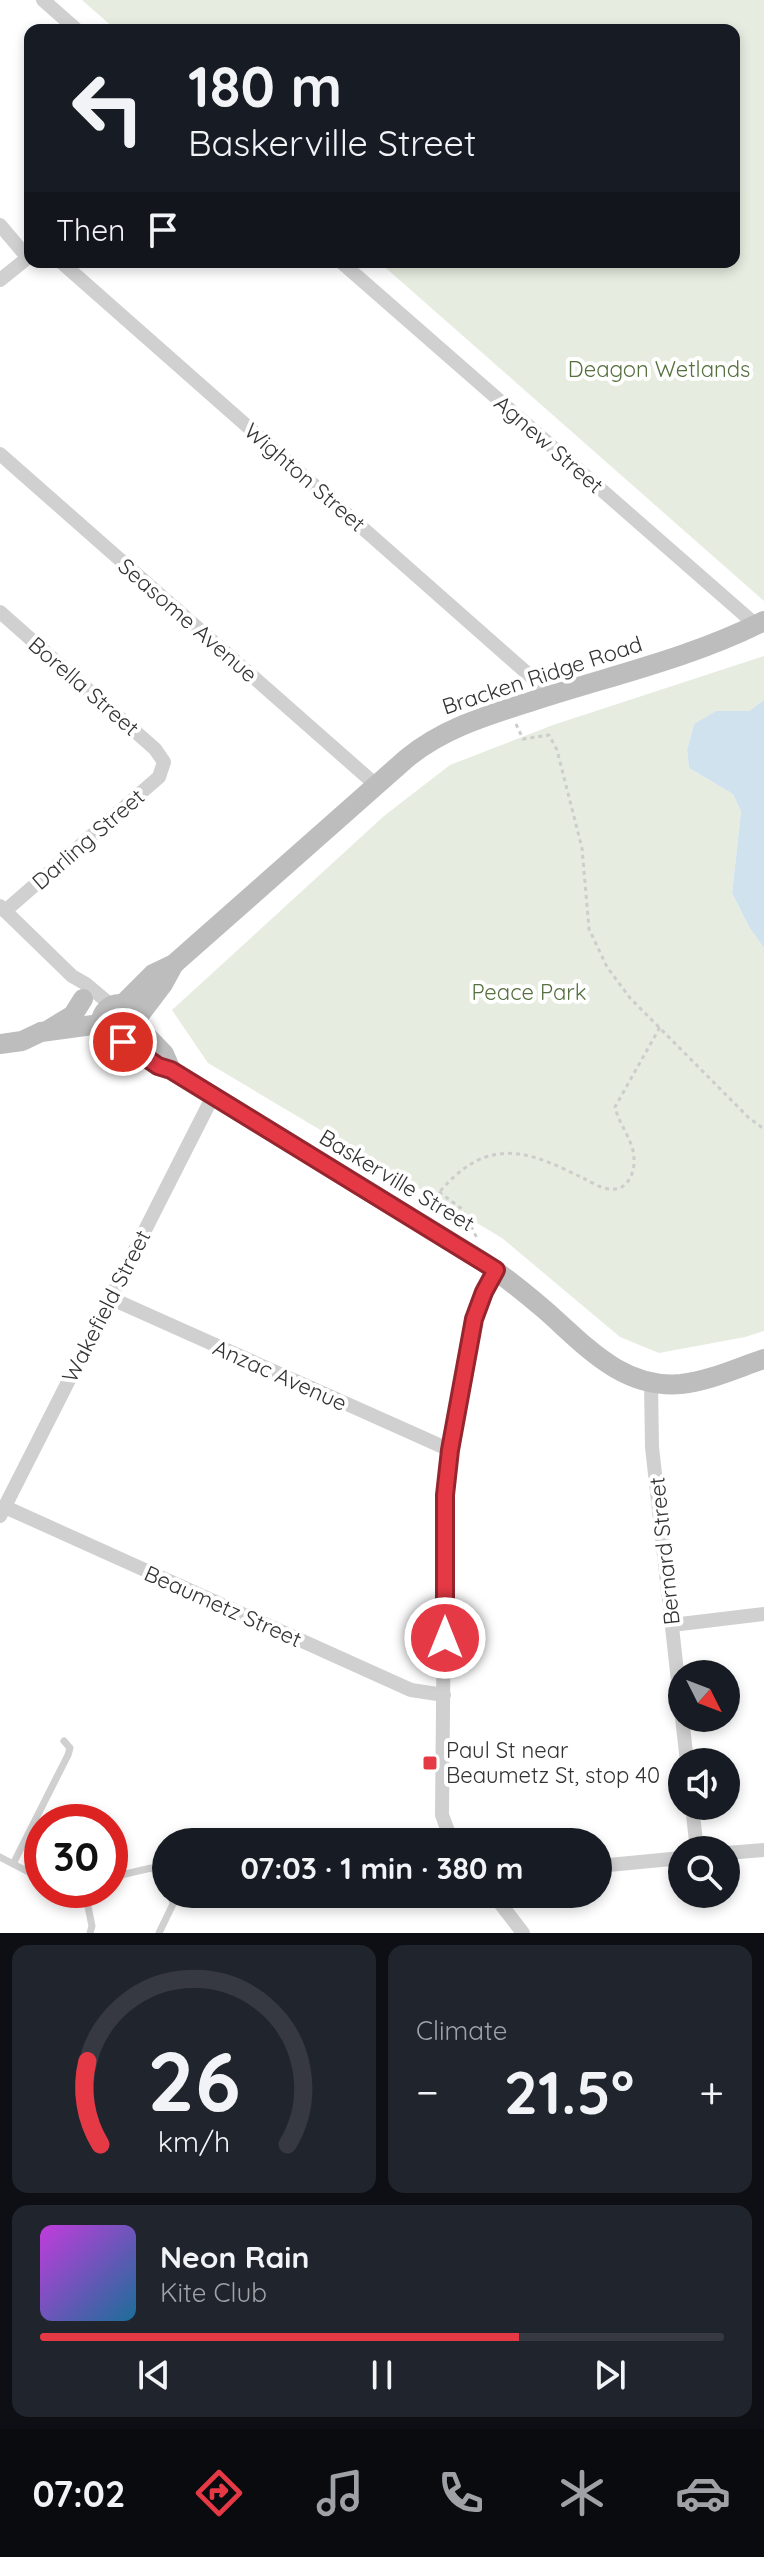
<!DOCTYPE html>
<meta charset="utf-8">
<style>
body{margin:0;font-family:Quicksand,sans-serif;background:#20242c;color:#f1f3f6;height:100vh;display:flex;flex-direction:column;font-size:30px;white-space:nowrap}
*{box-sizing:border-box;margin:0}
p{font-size:26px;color:#9ea1a6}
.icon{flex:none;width:44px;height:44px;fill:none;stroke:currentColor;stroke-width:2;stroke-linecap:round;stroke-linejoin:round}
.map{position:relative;height:1933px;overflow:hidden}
.side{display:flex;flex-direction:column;gap:12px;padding:12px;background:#0d0f14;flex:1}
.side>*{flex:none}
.top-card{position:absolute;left:24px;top:24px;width:716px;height:244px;border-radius:16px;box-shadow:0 4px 12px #0003;background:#171b24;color:#f1f3f6;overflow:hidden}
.needle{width:52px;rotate:132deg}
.fabs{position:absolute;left:668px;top:1660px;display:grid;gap:16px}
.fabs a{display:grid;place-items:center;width:72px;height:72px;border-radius:50%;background:#171b24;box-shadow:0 4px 12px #0003;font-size:40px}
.speed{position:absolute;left:24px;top:1804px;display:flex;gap:16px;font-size:40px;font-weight:700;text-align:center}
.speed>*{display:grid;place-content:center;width:104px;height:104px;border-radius:50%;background:#171b24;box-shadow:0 4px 12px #0003;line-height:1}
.speed .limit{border:12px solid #d22;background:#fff;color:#111}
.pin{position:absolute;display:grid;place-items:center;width:68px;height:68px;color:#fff;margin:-34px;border:4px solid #fff;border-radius:50%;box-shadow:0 2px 8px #0007}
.me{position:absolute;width:88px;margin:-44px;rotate:0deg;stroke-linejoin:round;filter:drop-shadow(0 0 6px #0008)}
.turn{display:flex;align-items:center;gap:28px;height:168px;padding:0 32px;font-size:36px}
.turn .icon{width:104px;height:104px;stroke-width:2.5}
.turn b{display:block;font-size:56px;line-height:68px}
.then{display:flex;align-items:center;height:76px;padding:0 32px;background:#0003;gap:16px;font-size:30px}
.big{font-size:60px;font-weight:800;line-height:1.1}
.side .card{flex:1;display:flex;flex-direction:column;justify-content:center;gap:12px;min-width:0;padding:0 28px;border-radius:16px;background:#20242c}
.side .dial{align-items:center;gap:0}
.dial svg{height:208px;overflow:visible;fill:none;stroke:#363941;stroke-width:7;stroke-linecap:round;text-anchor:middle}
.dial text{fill:#f1f3f6;stroke:none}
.song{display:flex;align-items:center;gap:24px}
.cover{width:96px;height:96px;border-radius:12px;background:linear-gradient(135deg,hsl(290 70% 55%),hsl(200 70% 35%))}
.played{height:8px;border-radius:4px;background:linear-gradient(90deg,#e63946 70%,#363941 70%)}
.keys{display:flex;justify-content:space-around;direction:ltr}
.heat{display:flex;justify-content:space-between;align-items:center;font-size:44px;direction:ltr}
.side .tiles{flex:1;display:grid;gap:12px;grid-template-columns:1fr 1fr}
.card:last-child{grid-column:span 2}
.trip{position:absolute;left:152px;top:1828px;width:460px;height:80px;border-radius:40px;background:#171b24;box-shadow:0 4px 12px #0003;font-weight:800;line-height:80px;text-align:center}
.dock{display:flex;height:128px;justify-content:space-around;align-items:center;background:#090b0e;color:#9ea1a6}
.dock .icon{width:56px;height:56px}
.dock .on{color:#e63946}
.dock b{font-size:36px;color:#f1f3f6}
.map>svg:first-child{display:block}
</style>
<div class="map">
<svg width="764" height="1933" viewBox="0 0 764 1933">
<rect width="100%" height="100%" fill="#fff"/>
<g fill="#e6ecdf">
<polygon points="82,0 764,0 764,601 379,262 734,262 734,30 116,30"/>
<polygon points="764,656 764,700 749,711 717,711 694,724 687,750 689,768 733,794 741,812 732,893 749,927 764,948 764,1331 745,1337 659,1353 620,1337 502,1238 208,1063 172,1010 384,816 450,765 553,725"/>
</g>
<polygon fill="#cfe2ee" points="764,700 764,948 749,927 732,893 741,812 733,794 689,768 687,750 694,724 716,711 749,711"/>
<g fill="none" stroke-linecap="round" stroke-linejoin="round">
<g stroke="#cdcdcd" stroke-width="3" stroke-dasharray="4 4" stroke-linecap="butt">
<polyline points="516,724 523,739 549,735 557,750 582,848 589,929 607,967 630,998 749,1118 764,1129"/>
<polyline points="439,1192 462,1209 477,1238"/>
<path d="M435,1197C453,1176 472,1157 500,1154C528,1150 558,1166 583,1178C591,1182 601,1189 611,1189C627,1191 635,1173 634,1159C634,1141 619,1125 615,1107L660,1027"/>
</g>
<g stroke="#d0d0d0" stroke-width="7">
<polyline points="0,1857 42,1879"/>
<polyline points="13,1864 68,1755 70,1748 64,1741"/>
<polyline points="110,1889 121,1875 151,1868 166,1877"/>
<polyline points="64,1890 87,1902"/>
<polyline points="87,1902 92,1926 90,1933"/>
<polyline points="87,1902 105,1895 109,1890"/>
<polyline points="159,1933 173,1904 171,1894"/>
</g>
<g stroke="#d0d0d0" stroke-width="14">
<polyline points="43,0 77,30"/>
<polyline points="0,225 28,258"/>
<polyline points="61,262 536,681 543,698"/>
<polyline points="341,262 756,625"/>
<polyline points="0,280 30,256"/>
<polyline points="0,454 376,785"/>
<polyline points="0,612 155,749 164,762 159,777 5,911"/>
<polyline points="0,906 72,976 86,984 111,1005"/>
<polyline points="110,1298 450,1450"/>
<polyline points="651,1383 652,1447 687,1762"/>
<polyline points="5,1507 411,1690 444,1695"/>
<polyline points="0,1516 213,1096"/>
<polyline points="672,1625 764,1614"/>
<polyline points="692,1806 697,1850"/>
<path d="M452,1842L442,1815L445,1495C449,1462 455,1429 461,1396C469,1352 474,1310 496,1270"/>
<polyline points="726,1853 764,1850"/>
<polyline points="598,1866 682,1858"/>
<polyline points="493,1894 523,1933"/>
</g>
<g stroke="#bdbdbd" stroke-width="20">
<circle cx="120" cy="1023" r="19"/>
<path d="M123,1004L153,974L174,964L406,759C444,727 492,714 539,699C614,675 693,657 764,621"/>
<polyline points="138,1017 163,984 174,964"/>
<polyline points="138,1027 164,1054 171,1070"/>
<polyline points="50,1029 73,1015 83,999"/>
<path d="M123,1042L158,1066L171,1070L482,1261C504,1276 525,1293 545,1310C586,1346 622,1389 681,1384C709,1381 737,1368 764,1359"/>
<polyline points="0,1044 22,1041 41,1032 100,1024"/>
</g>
</g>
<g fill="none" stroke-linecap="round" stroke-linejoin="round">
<defs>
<polyline id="route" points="123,1042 158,1066 171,1070 496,1270 484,1292 474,1319 450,1450 445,1495 445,1638"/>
</defs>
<use href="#route" stroke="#96252e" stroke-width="20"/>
<use href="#route" stroke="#e63946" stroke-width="14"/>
</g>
<rect fill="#e63946" stroke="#fff" stroke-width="3" x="422" y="1755" width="16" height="16" rx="4"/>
<g text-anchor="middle" stroke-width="8" stroke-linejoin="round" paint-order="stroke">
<g font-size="22" fill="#56703f" stroke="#fff">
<text x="659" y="377">Deagon Wetlands</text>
<text x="529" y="1000">Peace Park</text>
</g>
<g font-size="22" fill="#333" stroke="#fff">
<text transform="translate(549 444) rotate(41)" y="8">Agnew Street</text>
<text transform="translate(305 477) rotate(41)" y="8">Wighton Street</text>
<text transform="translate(188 620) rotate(41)" y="8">Seasome Avenue</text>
<text transform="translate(542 675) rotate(-18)" y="8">Bracken Ridge Road</text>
<text transform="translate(84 686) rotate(41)" y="8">Borella Street</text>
<text transform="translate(88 839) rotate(-41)" y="8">Darling Street</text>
<text transform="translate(397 1180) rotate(31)" y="8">Baskerville Street</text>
<text transform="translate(106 1306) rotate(-63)" y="8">Wakefield Street</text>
<text transform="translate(280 1375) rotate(24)" y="8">Anzac Avenue</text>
<text transform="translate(664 1551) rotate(-96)" y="8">Bernard Street</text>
<text transform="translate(223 1606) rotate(24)" y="8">Beaumetz Street</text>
</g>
<g font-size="22" fill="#333" stroke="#fff" text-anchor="start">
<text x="446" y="1758">Paul St near<tspan x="446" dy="25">Beaumetz St, stop 40</tspan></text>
</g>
</g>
</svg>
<div class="fabs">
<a><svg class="needle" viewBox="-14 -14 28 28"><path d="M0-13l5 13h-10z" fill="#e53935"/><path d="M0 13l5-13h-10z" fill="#9ea1a6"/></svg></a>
<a><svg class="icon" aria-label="sound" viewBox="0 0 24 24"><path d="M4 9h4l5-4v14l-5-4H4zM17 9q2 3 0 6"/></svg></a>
<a><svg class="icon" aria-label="search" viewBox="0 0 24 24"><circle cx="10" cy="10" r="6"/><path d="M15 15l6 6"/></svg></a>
</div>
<div class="speed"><div class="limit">30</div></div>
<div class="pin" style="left:123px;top:1042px;background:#d93025"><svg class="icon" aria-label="arrive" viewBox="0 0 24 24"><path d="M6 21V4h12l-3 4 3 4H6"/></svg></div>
<svg class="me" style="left:445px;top:1638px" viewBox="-20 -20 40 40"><circle r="17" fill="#e63946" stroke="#fff" stroke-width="3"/><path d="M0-11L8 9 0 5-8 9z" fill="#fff"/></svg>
<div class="trip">07:03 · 1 min · 380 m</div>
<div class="top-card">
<div class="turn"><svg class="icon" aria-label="left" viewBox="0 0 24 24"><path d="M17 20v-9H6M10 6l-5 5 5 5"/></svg><div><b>180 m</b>Baskerville Street</div></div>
<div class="then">Then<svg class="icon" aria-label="arrive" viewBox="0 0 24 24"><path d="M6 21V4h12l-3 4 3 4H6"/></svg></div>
</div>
</div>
<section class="side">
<div class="tiles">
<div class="card dial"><svg viewBox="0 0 100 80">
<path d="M14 69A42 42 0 1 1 86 69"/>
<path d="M14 69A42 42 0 0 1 9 37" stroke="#e63946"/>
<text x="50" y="56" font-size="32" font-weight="700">26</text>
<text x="50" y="72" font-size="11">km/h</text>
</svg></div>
<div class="card"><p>Climate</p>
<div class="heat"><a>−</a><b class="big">21.5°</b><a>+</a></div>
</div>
<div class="card">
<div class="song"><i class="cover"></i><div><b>Neon Rain</b><p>Kite Club</p></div></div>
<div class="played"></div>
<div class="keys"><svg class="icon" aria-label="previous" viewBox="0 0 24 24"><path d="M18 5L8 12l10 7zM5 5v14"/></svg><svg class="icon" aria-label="pause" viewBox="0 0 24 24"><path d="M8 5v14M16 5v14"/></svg><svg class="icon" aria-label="next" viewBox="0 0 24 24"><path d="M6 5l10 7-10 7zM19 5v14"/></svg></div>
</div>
</div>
</section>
<nav class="dock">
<b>07:02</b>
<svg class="icon on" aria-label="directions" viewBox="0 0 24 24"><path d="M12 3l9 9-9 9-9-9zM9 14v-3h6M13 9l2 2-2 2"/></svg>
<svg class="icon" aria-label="music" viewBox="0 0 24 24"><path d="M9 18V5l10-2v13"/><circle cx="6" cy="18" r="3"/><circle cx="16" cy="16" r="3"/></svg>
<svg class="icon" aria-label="phone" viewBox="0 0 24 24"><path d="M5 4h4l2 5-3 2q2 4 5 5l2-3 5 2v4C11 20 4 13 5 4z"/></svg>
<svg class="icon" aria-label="climate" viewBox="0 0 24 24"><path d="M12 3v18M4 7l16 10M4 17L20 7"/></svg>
<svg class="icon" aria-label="car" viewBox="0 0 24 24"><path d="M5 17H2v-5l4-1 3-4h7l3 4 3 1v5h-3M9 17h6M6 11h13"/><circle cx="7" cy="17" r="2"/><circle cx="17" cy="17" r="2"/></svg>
</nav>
